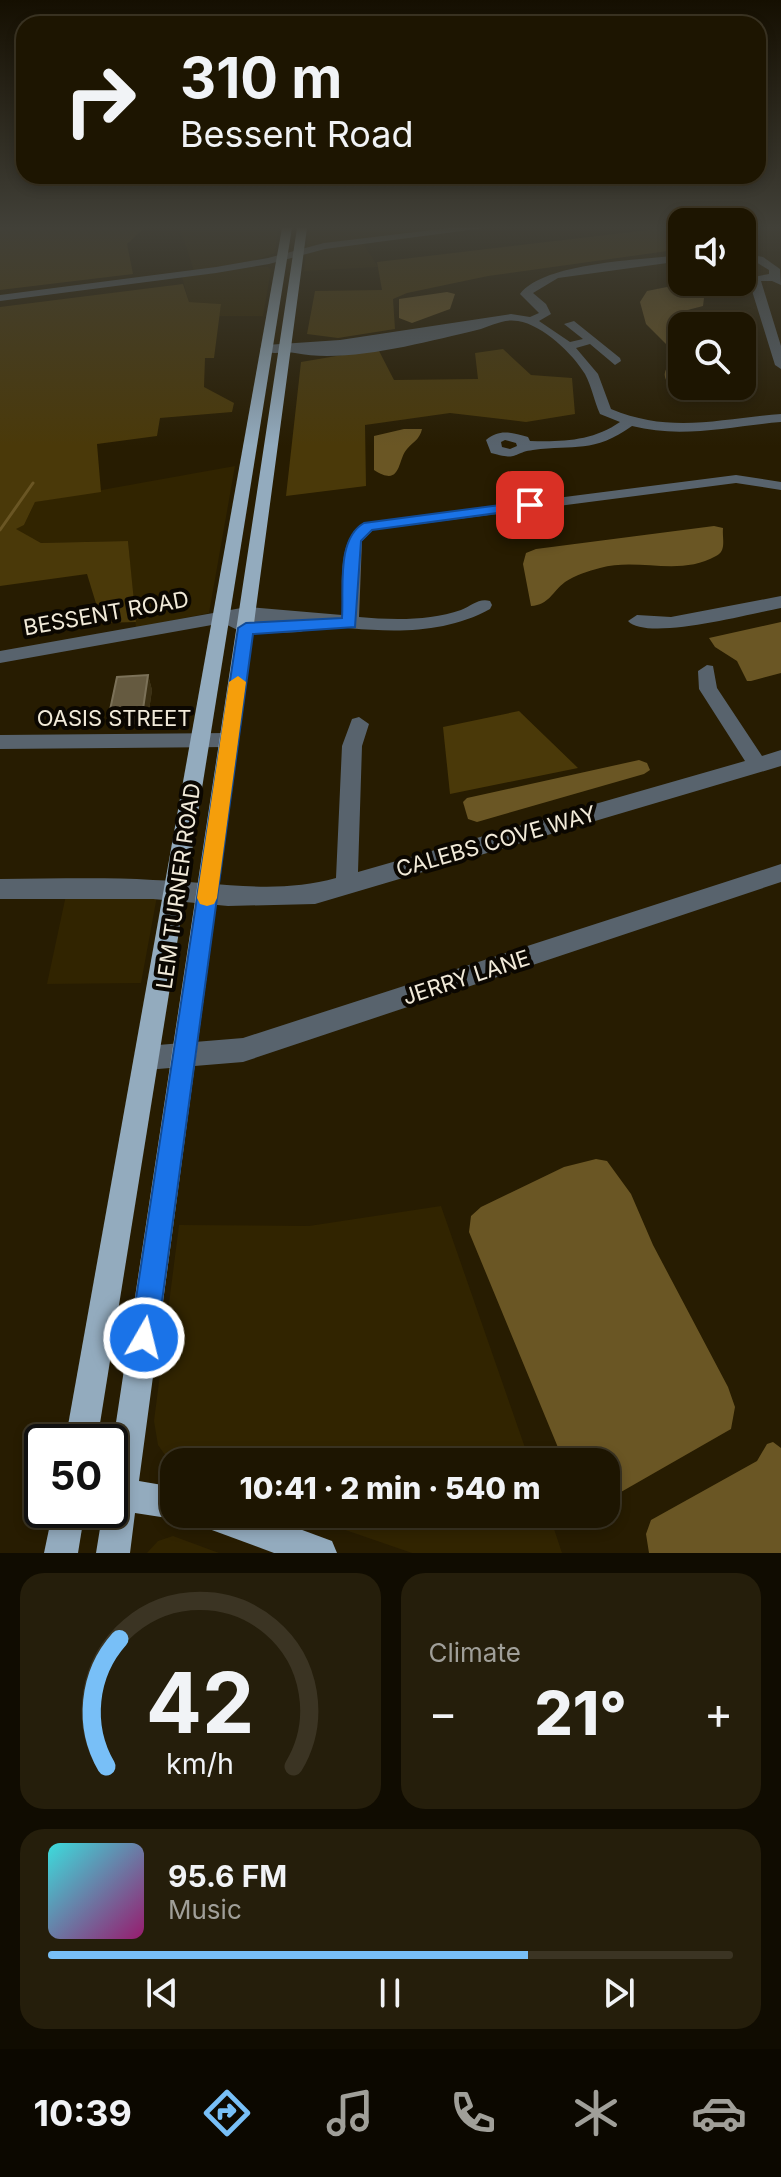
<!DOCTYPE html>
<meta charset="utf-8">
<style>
body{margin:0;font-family:Inter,sans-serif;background:#251e0b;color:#f1f3f6;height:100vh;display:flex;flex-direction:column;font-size:30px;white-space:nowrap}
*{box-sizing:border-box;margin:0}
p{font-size:26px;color:#a09f99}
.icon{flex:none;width:44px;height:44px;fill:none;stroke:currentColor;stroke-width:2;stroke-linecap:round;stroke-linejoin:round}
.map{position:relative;height:1553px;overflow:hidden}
.sheet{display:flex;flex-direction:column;gap:20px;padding:20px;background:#100c01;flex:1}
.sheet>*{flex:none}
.guide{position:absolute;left:16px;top:16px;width:750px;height:168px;border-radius:24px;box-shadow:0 4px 12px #0003,0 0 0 2px #3b3423;background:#1d1501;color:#f1f3f6;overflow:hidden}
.controls{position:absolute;left:668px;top:208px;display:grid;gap:16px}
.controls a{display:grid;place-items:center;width:88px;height:88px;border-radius:16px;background:#1d1501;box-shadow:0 4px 12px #0003,0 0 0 2px #3b3423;font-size:40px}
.speed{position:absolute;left:24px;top:1424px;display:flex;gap:16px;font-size:40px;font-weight:700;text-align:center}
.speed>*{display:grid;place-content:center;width:104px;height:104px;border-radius:50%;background:#1d1501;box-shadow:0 4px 12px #0003,0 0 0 2px #3b3423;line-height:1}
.speed .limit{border:4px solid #111;border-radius:12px;background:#fff;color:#111}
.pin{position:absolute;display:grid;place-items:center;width:68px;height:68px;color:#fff;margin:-34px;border-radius:16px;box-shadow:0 4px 12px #0006}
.me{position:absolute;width:88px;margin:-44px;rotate:8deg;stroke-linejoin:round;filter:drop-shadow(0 0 6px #0008)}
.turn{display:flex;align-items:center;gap:28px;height:168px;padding:0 32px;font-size:36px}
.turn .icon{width:104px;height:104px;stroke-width:2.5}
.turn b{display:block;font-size:56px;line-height:68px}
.big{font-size:60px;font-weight:800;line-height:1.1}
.sheet .tile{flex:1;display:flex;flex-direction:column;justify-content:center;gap:12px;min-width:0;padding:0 28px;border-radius:24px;background:#251e0b}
.sheet .dial{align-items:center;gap:0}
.dial svg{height:208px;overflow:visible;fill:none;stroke:#3b3423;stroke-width:7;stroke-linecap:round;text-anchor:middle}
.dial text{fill:#f1f3f6;stroke:none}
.song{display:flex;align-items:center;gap:24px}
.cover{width:96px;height:96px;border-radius:12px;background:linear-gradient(135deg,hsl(180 70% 55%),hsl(320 70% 35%))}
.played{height:8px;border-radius:4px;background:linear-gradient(90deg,#78bff7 70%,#3b3423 70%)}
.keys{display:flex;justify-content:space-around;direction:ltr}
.heat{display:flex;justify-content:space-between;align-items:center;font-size:44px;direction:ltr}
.sheet .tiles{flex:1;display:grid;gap:20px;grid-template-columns:1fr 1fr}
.tile:last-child{grid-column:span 2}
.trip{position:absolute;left:160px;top:1448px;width:460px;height:80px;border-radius:24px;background:#1d1501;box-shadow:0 4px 12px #0003,0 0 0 2px #3b3423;font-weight:800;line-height:80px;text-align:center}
.menu{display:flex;height:128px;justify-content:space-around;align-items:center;background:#0c0800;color:#a09f99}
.menu .icon{width:56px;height:56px}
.menu .active{color:#78bff7}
.menu b{font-size:36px;color:#f1f3f6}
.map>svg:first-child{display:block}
</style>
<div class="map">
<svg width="781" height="1553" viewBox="0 0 781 1553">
<rect width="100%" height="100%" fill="#271c01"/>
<g fill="#312400">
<polygon points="180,228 278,228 275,253 253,261 194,271"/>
<polygon points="309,228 490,228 363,243 378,267 304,271"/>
<polygon points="253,267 268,267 271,270 263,316 219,316 221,304 189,302 182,277"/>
<polygon points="235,466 209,613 136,628 128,541 41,543 15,529 24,525 35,502"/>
<polygon points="160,880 141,983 47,984 69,881"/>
<polygon points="441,1206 530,1462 176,1462 168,1459 158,1445 154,1421 179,1225 309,1226"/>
<polygon points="299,1514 549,1514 562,1553 412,1553"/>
<polygon points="173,1536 219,1553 147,1553 158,1541"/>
</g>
<g fill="#4a3909">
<polygon points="0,228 144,228 127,244 133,274 0,290"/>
<polygon points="666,228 682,228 682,249 488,276 407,293 393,299 395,329 338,338 307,334 315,291 382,290 377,262"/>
<polygon points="183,284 189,302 221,304 214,358 205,358 204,387 234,403 232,412 160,418 157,436 97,444 101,492 35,502 24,525 16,529 41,543 128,541 136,622 102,623 87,574 0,586 0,307"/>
<polygon points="378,349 394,380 478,379 475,353 503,349 531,375 572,378 575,414 526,422 450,413 365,425 366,486 286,496 301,362"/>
<polygon points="519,711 578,768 450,794 443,727"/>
</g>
<g fill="#6a5624">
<path d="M667,287L695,289L704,298L703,306L680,312L674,317L682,330V386H719C706,394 670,397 665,377C663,370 672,360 675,353L646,324L640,302L647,291Z"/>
<polygon points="447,292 455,294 450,309 412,323 399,318 399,299"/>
<path d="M404,429H422C420,439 413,442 407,449C397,460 402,488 374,470V436Z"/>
<path d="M714,526L723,528C722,539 727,551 716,556C679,577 638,557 600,568C588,571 576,575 565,582C552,592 549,605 531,606L523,564L526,553L536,549Z"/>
<polygon points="781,622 781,673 751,681 747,681 737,661 715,647 709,638"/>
<polygon points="639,760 647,763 650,770 644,774 477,822 468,819 463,802 467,798"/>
<polygon points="596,1159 607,1161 631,1194 653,1245 728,1387 735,1407 731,1429 607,1500 606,1462 564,1462 469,1232 471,1216 481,1207 564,1167"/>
<polygon points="773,1442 781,1448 781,1553 649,1553 646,1534 651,1520 757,1461 767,1444"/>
</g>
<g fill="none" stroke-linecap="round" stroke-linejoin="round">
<polyline stroke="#6a5624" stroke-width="3" points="0,530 33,483"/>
<g fill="#58636d" fill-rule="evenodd">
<polygon points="449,228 484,228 325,249 269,264 216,273 0,301 0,295 216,267 268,258 324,243"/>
<polygon points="742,253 763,257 780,269 781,285 772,281 761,281 781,346 781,369 775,365 748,278 769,274 769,270 756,262 742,259"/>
<path d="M682,255V261L558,278L533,293L546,304L551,314L539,321L570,342L583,339L564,324L574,321L620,358L621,361L615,365L590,344L576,348L598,374L611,409C671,434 719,419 781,414V422C731,426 682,439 632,426C593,454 575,444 533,450C511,453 520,461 491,453L486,440C500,428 512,433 528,437L530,441C562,442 593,441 620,422L600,414C594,401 592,387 585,374C573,354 543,325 518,321C503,318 490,327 477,330C425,342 347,364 295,353C283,351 269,356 260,349L266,345L340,340L511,314L530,317L539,313L520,294C545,262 641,260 682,255ZM505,440L516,443L517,446L510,449L502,447L501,442Z"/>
<path d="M736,475L781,482V490L736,483L373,530L362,541L359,617C391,620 430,621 461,610C472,606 478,598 490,601L492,605L490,609C434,640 368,630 308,624L306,630L300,632L246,634L223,623L0,663V651L247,607L342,615C343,586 336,541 363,523Z"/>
<path d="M781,596V608C753,613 647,642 628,621L637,615L671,617Z"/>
<path d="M707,665L713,666L717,688L762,756L781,750V766L315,904L228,906L153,899H0V879C51,879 103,877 153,880C214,882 277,895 336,878L342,746L352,719L359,717L369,724L362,746L358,872L745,761L699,689L698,671Z"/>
<polygon points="229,733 236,735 239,740 236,745 229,747 0,749 0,735"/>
<polygon points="781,864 781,882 243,1062 146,1070 137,1067 134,1058 137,1049 146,1046 243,1038"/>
</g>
<g fill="#93abbe" fill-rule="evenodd">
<polygon points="282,228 292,228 97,1442 65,1442"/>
<polygon points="297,228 307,228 139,1481 174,1487 174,1514 186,1514 174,1519 135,1513 130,1553 96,1553 103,1510 110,1510 110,1462"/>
<polygon points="53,1510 85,1510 78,1553 44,1553"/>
<polygon points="197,1514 259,1514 332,1541 337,1553 274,1553 201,1526"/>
</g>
</g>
<polygon fill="#54492e" points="148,675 152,690 147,724 116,725 110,710"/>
<polygon fill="#3b3014" points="148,675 152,690 147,724 143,709"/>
<polygon fill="#655a40" stroke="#7b7158" stroke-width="2" points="148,675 143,709 110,710 117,677"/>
<linearGradient id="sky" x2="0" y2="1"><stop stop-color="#150f01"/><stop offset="0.51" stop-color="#414038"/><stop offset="1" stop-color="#414038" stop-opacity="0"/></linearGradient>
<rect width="781" height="446" fill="url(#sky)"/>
<path fill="#1a73e8" stroke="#114b97" stroke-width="2" d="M530,501L535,502V508L372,530L361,541L355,627L253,634L157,1338L153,1347L144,1351L134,1347L130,1338L238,628L246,623L342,618C344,589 336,539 364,523Z"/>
<polygon fill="#f59e0b" points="238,676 246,682 217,898 214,904 207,906 200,904 197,898 229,682"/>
<g text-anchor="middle" stroke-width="8" stroke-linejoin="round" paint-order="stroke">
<g font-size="22" fill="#f1ead9" stroke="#0b0701">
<text transform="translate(106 613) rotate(-10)" y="8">BESSENT ROAD</text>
<text x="114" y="726">OASIS STREET</text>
<text transform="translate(496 841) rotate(-16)" y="8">CALEBS COVE WAY</text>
<text transform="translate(178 886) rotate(-82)" y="8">LEM TURNER ROAD</text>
<text transform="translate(466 977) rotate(-18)" y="8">JERRY LANE</text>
</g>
</g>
</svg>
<div class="controls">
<a><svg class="icon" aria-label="sound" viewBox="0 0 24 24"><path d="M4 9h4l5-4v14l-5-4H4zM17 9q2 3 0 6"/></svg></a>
<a><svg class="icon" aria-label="search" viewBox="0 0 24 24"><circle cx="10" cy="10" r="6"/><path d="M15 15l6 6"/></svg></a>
</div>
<div class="speed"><div class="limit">50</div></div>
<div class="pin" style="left:530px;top:505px;background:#d93025"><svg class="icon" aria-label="arrive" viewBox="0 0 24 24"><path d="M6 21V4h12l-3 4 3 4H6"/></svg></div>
<svg class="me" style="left:144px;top:1338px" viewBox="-20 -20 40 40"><circle r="17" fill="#1a73e8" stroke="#fff" stroke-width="3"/><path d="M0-11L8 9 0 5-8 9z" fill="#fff"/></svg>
<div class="trip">10:41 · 2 min · 540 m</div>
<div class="guide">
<div class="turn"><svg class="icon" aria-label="right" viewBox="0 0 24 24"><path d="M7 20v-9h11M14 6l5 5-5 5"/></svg><div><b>310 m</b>Bessent Road</div></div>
</div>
</div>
<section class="sheet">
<div class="tiles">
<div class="tile dial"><svg viewBox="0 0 100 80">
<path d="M14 69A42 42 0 1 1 86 69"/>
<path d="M14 69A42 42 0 0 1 19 20" stroke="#78bff7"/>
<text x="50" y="56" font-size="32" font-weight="700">42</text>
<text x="50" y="72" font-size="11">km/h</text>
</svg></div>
<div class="tile"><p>Climate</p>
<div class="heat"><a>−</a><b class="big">21°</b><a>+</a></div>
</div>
<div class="tile">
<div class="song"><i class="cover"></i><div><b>95.6 FM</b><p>Music</p></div></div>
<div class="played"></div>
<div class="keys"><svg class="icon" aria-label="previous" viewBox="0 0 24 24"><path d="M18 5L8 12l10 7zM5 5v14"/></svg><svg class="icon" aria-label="pause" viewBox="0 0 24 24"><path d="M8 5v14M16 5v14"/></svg><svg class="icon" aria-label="next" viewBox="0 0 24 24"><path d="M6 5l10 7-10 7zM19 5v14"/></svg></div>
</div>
</div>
</section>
<nav class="menu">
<b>10:39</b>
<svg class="icon active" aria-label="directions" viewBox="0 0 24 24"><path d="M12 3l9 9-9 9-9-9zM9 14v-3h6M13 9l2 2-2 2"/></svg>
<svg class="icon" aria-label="music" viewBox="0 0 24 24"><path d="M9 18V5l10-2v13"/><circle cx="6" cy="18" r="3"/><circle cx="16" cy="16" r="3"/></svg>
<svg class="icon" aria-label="phone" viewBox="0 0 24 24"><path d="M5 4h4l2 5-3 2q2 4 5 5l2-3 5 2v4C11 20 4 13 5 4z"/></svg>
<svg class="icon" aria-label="climate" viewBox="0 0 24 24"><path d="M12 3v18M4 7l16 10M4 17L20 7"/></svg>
<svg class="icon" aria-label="car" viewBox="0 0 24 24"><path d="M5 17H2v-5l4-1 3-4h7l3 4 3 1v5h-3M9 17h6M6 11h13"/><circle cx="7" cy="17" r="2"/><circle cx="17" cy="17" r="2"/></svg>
</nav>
